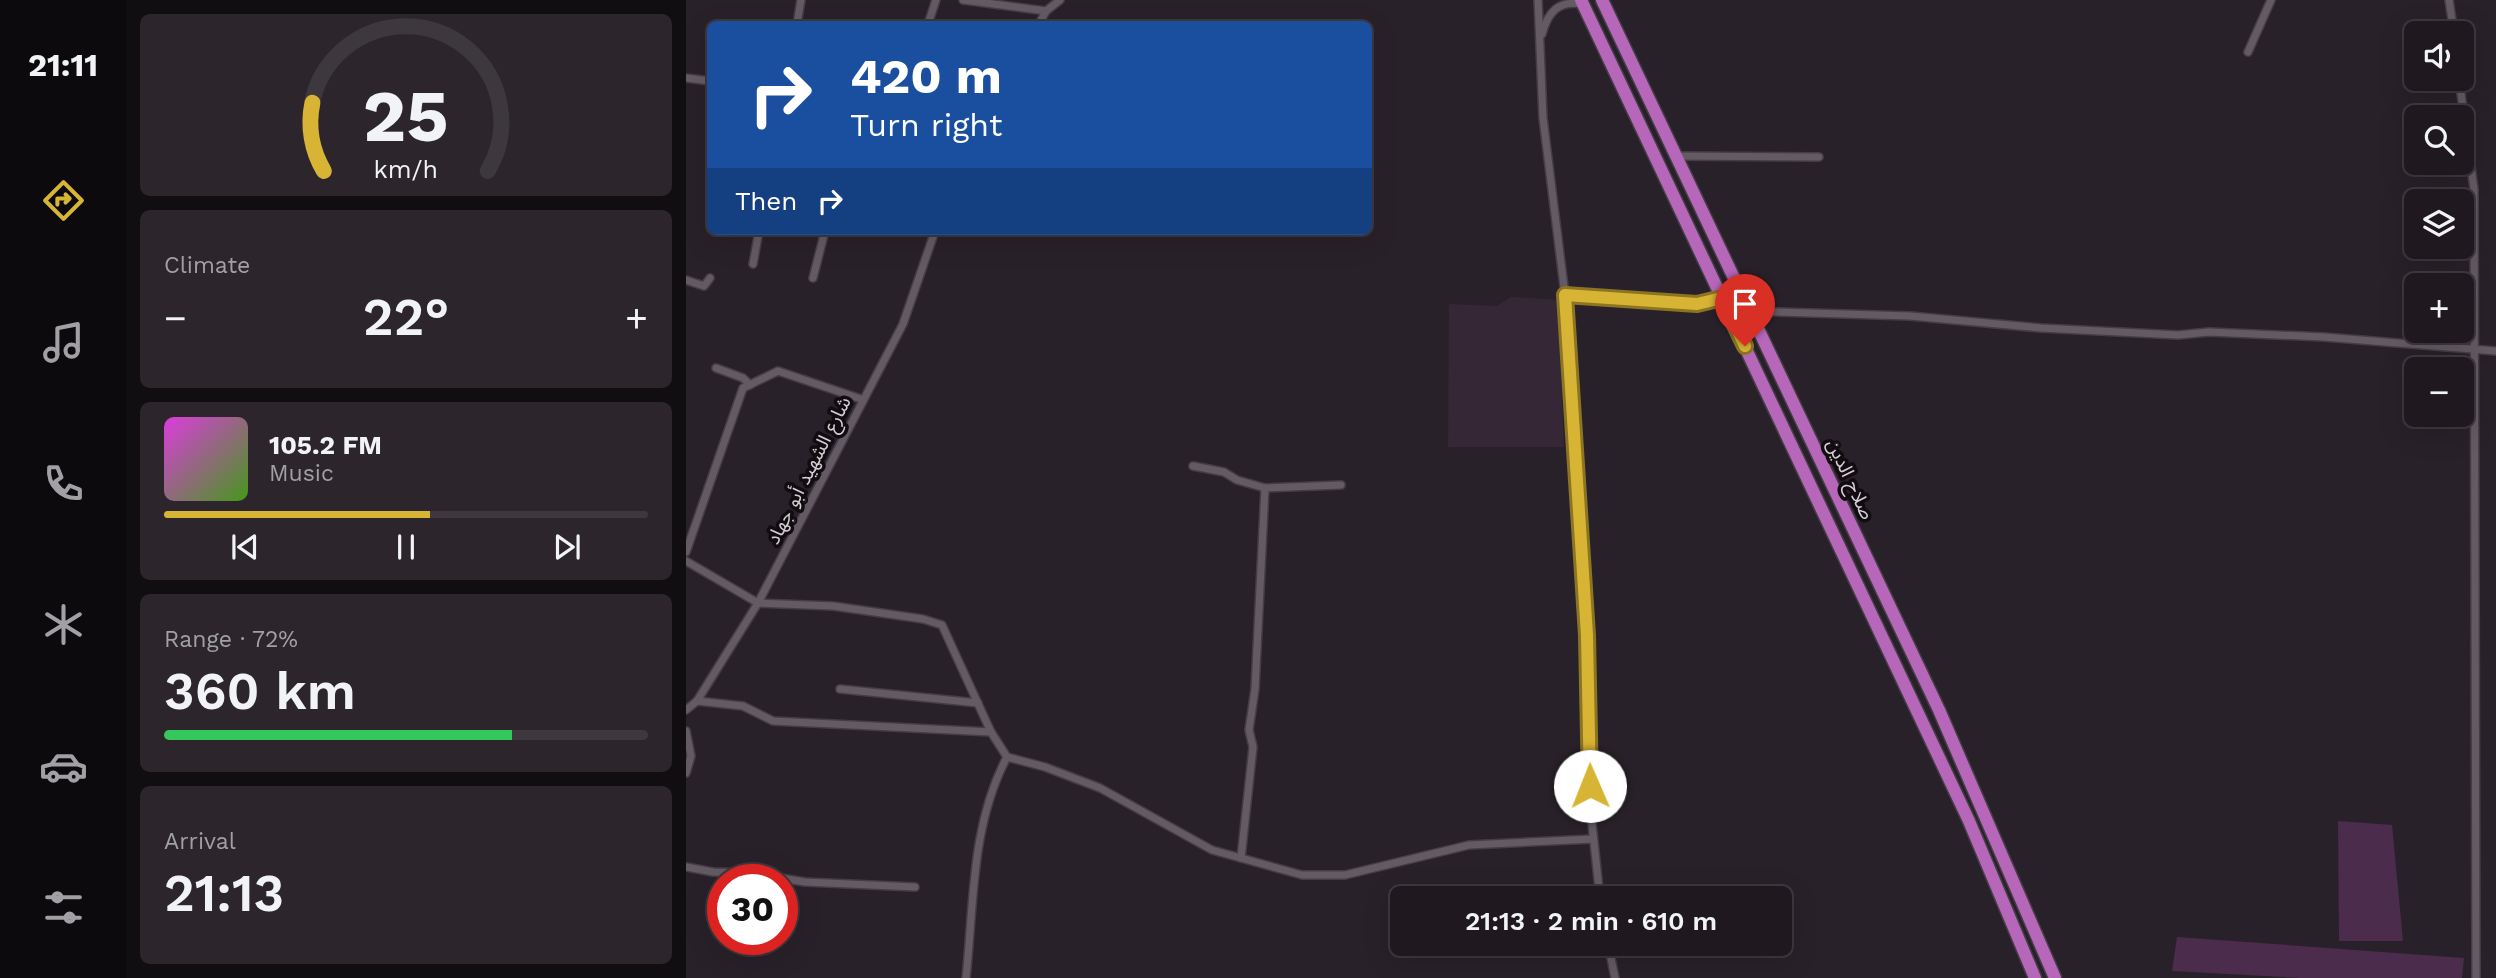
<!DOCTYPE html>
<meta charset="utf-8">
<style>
body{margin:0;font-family:"Work Sans","Noto Sans Arabic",sans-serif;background:#2c262c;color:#f1f3f6;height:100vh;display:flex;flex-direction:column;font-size:26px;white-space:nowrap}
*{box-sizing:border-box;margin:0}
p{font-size:23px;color:#a1a0a4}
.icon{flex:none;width:38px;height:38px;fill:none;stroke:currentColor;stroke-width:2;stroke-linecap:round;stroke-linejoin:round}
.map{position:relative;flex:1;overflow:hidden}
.details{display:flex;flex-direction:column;gap:14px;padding:14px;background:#110e11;width:560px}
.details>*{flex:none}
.guide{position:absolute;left:21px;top:21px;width:665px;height:214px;border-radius:10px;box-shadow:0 7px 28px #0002,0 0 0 2px #3c383d;background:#1a4fa0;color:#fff;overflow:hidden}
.buttons{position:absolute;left:1718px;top:21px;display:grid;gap:14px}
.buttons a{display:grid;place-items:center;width:70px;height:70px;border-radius:10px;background:#1f191f;box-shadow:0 7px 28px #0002,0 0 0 2px #3c383d;font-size:35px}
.speed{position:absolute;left:21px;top:864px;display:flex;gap:14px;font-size:35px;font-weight:700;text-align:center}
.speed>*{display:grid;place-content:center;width:91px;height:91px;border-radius:50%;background:#1f191f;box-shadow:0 7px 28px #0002,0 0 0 2px #3c383d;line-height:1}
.speed .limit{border:10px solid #d22;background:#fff;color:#111}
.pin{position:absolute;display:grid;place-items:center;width:60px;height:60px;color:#fff;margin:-72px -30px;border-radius:50% 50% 50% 0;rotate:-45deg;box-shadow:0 0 7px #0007}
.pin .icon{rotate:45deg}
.me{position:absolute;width:77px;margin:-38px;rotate:359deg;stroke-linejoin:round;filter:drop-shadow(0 0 5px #0008)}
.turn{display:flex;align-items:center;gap:24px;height:147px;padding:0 28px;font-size:32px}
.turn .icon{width:91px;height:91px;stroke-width:2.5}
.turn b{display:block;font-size:49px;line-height:60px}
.then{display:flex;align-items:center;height:66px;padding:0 28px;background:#0003;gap:14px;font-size:26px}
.big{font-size:52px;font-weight:600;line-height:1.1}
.details .widget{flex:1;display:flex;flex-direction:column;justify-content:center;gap:10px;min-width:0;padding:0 24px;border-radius:10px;background:#2c262c}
.details .dial{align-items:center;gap:0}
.dial svg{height:182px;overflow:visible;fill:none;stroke:#3c383d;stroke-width:7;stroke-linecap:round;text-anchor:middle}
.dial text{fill:#f1f3f6;stroke:none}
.song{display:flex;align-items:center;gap:21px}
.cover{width:84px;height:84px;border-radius:10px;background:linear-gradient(135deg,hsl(300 70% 55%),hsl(100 70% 35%))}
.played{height:7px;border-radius:4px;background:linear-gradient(90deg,#d8b434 55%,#3c383d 55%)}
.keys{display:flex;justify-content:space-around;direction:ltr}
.heat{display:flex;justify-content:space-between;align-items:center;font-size:38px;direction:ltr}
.charge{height:10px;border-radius:5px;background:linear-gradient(90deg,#34c759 72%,#3c383d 0)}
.trip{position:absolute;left:704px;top:886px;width:402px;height:70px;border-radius:10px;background:#1f191f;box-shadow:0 7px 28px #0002,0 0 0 2px #3c383d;font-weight:600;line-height:70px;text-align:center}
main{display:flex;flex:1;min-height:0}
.dock{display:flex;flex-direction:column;width:126px;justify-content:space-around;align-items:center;background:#0c0a0c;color:#a1a0a4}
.dock .icon{width:49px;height:49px}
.dock .current{color:#d8b434}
.dock b{font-size:32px;color:#f1f3f6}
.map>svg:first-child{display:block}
</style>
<main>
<nav class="dock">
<b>21:11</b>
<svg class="icon current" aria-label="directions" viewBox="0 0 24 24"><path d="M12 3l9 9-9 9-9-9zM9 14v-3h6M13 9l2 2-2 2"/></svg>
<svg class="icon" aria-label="music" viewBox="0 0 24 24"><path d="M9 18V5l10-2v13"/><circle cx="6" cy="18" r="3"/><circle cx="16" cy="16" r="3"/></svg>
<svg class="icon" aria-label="phone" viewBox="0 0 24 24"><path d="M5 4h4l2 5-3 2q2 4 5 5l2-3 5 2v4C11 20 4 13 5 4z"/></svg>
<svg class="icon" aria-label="climate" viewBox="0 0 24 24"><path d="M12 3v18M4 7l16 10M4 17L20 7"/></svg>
<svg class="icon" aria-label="car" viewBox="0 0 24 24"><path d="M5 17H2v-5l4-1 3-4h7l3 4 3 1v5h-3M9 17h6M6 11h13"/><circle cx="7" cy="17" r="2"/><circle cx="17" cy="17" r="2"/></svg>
<svg class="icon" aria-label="filters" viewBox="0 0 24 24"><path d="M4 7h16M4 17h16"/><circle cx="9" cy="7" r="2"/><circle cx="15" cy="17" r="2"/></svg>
</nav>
<section class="details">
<div class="widget dial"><svg viewBox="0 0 100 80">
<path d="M14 69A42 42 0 1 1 86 69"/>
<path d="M14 69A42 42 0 0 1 9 39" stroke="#d8b434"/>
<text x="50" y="56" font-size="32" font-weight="700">25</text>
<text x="50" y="72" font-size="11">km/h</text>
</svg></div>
<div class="widget"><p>Climate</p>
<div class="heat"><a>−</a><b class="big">22°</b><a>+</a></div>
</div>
<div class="widget">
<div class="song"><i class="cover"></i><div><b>105.2 FM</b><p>Music</p></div></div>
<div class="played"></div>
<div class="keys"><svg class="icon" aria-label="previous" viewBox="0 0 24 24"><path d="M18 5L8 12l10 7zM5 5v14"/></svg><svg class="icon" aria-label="pause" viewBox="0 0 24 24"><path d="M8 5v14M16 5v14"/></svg><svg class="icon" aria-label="next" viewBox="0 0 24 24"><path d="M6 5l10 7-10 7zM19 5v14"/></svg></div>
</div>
<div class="widget"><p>Range · 72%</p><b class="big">360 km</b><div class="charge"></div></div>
<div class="widget"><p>Arrival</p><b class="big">21:13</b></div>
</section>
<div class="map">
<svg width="1810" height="978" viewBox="0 0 1810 978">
<rect width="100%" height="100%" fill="#292129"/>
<polygon fill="#352735" points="825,297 872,300 878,447 762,447 763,304 811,306"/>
<g fill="#4b2c4c">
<polygon points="1652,821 1706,825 1717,941 1653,941"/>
<polygon points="1491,937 1778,958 1776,978 1614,978 1486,971"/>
</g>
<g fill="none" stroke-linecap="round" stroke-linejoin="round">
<defs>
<g id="minor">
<polyline points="277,0 360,11"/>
<polyline points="852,0 857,118 879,295 901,635 904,805 914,898"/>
<polyline points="1763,0 1768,33"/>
<polyline points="111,24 115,0"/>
<polyline points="242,24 250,0"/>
<polyline points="353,24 360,11 374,0"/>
<path d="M856,34C862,12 872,0 897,4"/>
<polyline points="1562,52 1585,0"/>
<polyline points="0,78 24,81"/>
<polyline points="1773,79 1788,189 1790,978"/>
<polyline points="988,156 1133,157"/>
<polyline points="67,264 73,231"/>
<polyline points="127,278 139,231"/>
<polyline points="0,280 18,286 24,278"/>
<polyline points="879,295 1011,304 1036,298"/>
<polyline points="1063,311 1224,316 1355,328 1492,335 1523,332 1638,337 1810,351"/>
<polyline points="30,368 57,378 64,385"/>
<polyline points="507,466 538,472 551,480 579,488 655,485"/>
<polyline points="0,552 57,388 92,371 175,399"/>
<polyline points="0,561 72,603 147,606 237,619 256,625 305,732 321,757 359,767 414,788 526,850 616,875 659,875 783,845 907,839"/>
<polyline points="154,689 292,703"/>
<polyline points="11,701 57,706 87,721 305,732"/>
<polyline points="0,710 11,701 72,603 217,324 249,231"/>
<polyline points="0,731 5,756 0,773"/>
<polyline points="555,858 567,747 563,730 569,689 579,488"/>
<polyline points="0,867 27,872 65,873 119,882 229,887"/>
<polyline points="922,943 929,978"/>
<path d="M280,978C288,903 285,825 321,757"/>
</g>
<g id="trunk">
<polyline points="895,0 1283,821 1349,978"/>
<polyline points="916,0 1253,710 1369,978"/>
</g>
</defs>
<use href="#minor" stroke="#453d45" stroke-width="10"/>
<use href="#trunk" stroke="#453d45" stroke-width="15"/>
<use href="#minor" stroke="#645a64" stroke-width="7"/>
<use href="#trunk" stroke="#b767ba" stroke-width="12"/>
</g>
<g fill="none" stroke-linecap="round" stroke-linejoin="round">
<defs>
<polyline id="route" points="904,786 901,635 879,295 1011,304 1036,298 1059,346"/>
</defs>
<use href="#route" stroke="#8c7522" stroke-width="18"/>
<use href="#route" stroke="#d8b434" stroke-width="12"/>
</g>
<g text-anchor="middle" stroke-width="7" stroke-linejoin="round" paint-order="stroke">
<g font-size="19" fill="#d5cfd5" stroke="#100c10">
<text transform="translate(122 470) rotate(-63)" y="7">شارع الشهيد أبو جهاد</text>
<text transform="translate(1165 479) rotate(65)" y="7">صلاح الدين</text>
</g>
</g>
</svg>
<div class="buttons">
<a><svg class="icon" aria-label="sound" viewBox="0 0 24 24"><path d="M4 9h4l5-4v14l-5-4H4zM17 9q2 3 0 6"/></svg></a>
<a><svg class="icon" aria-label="search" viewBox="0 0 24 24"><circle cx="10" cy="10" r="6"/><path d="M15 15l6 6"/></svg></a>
<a><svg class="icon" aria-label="layers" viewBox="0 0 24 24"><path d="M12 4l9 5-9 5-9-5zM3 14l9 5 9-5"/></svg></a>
<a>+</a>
<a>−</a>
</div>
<div class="speed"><div class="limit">30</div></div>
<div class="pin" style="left:1059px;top:346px;background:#d93025"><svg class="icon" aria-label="arrive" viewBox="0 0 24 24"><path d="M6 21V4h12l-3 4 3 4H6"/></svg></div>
<svg class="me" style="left:904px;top:786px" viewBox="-20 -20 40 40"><circle r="19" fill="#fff"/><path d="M0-13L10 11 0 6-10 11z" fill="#d8b434"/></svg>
<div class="trip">21:13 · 2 min · 610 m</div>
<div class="guide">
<div class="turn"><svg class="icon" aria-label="right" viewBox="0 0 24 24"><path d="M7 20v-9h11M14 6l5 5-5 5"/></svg><div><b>420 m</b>Turn right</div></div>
<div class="then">Then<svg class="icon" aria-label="right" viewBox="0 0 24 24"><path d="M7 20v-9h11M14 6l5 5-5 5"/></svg></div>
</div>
</div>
</main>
